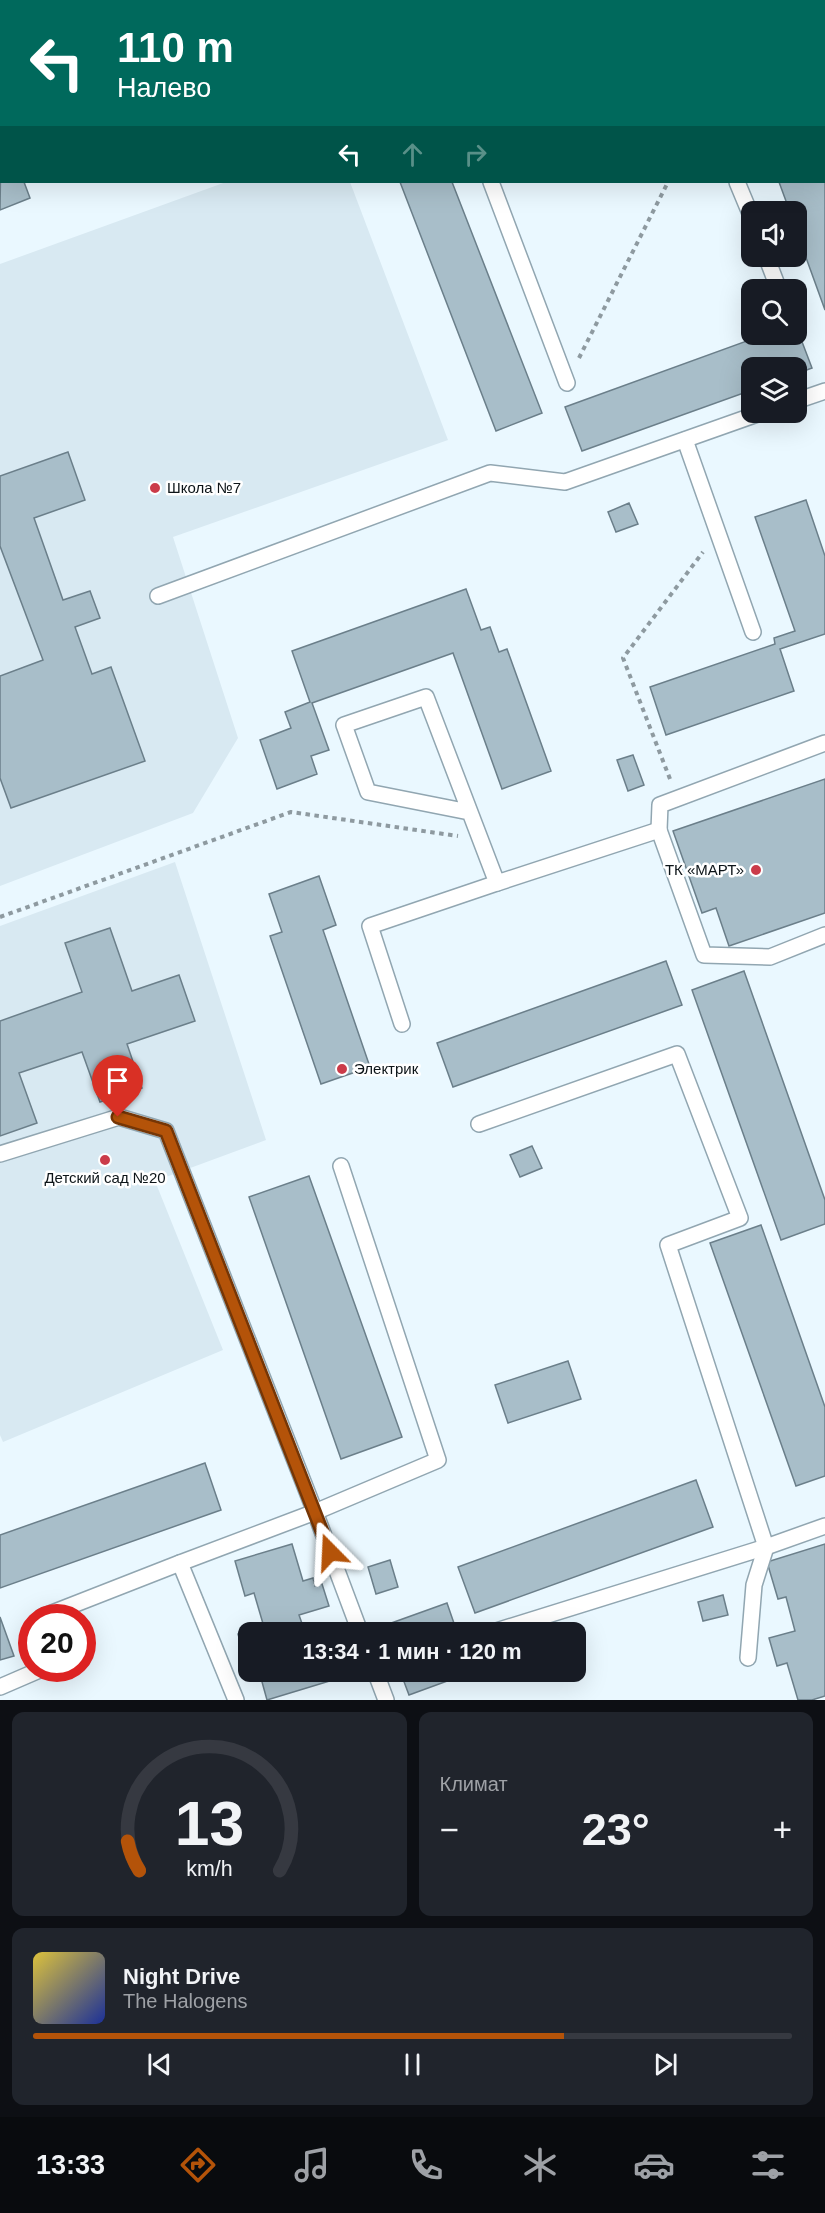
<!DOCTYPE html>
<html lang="ru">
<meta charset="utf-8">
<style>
body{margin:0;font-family:Arial,sans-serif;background:#20242c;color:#f1f3f6;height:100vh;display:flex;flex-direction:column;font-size:22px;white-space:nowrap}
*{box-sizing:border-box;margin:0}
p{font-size:20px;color:#9ea1a6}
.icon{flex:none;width:33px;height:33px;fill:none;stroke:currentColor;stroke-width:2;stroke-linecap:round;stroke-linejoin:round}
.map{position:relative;height:1700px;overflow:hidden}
.drawer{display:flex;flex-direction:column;gap:12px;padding:12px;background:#0d0f14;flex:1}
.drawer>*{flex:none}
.banner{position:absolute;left:0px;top:0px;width:825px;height:183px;box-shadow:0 6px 24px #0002;background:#00695c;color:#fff;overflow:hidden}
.controls{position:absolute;left:741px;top:201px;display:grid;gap:12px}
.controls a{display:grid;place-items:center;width:66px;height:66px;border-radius:12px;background:#171b24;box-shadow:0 6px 24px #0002;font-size:30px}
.speed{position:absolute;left:18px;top:1604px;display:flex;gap:12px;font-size:30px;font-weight:700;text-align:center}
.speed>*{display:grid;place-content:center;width:78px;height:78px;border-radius:50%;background:#171b24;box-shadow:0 6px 24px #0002;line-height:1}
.speed .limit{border:9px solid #d22;background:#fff;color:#111}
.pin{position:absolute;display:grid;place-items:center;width:51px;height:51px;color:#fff;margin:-62px -26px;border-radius:50% 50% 50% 0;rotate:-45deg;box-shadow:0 0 6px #0007}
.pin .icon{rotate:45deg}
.me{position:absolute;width:66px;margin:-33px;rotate:339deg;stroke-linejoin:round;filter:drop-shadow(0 0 4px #0008)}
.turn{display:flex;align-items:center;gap:21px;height:126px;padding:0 18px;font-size:27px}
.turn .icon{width:78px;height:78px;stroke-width:2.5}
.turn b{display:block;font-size:42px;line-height:51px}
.lanes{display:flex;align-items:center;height:57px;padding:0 18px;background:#0003;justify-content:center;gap:30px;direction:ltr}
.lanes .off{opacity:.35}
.big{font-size:45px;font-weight:800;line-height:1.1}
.drawer .tile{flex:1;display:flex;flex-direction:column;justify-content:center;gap:9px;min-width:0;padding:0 21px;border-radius:12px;background:#20242c}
.drawer .dial{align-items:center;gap:0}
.dial svg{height:156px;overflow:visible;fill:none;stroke:#363941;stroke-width:7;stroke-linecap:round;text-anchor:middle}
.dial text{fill:#f1f3f6;stroke:none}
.song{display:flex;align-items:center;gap:18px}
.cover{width:72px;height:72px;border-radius:9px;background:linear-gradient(135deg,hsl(50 70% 55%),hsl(230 70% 35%))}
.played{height:6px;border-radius:3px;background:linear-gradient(90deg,#b45309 70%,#363941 70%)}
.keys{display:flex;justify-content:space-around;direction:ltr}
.heat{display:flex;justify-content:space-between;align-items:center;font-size:33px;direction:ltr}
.drawer .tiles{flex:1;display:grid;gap:12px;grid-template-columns:1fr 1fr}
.tile:last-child{grid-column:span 2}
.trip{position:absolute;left:238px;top:1622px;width:348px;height:60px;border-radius:12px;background:#171b24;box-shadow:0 6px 24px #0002;font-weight:800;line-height:60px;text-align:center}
.tab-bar{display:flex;height:96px;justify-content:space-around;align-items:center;background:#090b0e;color:#9ea1a6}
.tab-bar .icon{width:42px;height:42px}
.tab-bar .on{color:#b45309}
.tab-bar b{font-size:27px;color:#f1f3f6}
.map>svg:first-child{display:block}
</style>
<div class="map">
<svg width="825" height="1700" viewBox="0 0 825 1700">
<rect width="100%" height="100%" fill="#eaf8ff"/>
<g fill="#d8e9f2">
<polygon points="226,182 350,182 448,440 173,537 238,738 193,813 0,886 0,264"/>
<polygon points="175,862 266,1140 155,1181 223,1350 3,1442 0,1435 0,926"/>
</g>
<g fill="#a8bec9" stroke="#6b7f8a" stroke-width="1.5">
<polygon points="194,0 344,0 190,2"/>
<polygon points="786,0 825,0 825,65 824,65 824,2"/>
<polygon points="2,75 2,182 24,182 30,198 0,210"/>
<polygon points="824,169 825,174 825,310 796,230 796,212 790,212 779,182 824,182"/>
<polygon points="400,182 452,182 542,413 496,431"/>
<polygon points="796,326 812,368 796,374 796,368 752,368 752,390 582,451 565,407 766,334 796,334"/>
<polygon points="68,452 85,500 34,518 63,600 90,591 100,618 75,627 92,674 111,667 145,761 11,808 0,778 0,676 43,660 0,546 0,476"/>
<polygon points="806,500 825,556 825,634 780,649 794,691 666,735 650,687 775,644 774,638 795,631 755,517"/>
<polygon points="629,503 638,524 616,532 608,512"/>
<polygon points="466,589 481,630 490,627 499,652 507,649 551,771 502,789 453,653 312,703 329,750 311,756 317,774 277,789 260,740 291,728 285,712 310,702 292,651"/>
<polygon points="633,755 644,785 628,791 617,760"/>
<polygon points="825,779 825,913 729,946 716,908 702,913 673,831"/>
<polygon points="319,876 336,925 323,930 370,1067 321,1084 270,936 282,932 269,894"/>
<polygon points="110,928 132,991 179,975 195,1021 127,1044 142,1088 100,1102 82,1052 19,1073 37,1123 0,1136 0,1021 82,992 65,943"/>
<polygon points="666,961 682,1005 453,1087 437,1043"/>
<polygon points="744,971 825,1200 825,1224 781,1240 692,990"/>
<polygon points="532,1146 542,1168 520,1177 510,1155"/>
<polygon points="309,1176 402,1437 341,1459 249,1197"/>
<polygon points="761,1225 825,1407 825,1476 796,1486 710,1243"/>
<polygon points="568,1361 581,1399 508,1423 495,1385"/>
<polygon points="205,1463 221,1510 0,1588 0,1535"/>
<polygon points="696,1480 713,1527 475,1613 458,1567"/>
<polygon points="292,1544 303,1581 313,1578 315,1586 322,1584 329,1606 299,1615 305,1632 249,1632 249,1661 246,1662 238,1634 264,1627 254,1593 245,1596 235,1561"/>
<polygon points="825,1544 825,1696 812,1700 798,1700 787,1663 777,1666 769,1638 795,1631 786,1597 778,1599 767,1562"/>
<polygon points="390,1560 398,1587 376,1594 368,1567"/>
<polygon points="723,1595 728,1615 703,1621 698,1602"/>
<polygon points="447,1603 457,1632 386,1632 383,1626"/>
<polygon points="0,1617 14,1656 0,1660"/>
<polygon points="259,1671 331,1671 333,1680 267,1700"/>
<polygon points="400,1671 471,1671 472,1672 409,1695"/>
</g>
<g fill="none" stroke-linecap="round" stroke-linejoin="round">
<defs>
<g id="service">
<polyline points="422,0 423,2"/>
<polyline points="741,0 741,2"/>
<polyline points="398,2 402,0"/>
<polyline points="491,182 567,383"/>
<polyline points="737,182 752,218"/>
<polyline points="766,256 779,290"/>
<polyline points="796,401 825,391"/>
<polyline points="685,440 753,632"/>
<polyline points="158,596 490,473 565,482 763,412"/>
<polyline points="469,812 368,792 344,725 426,697 497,883 659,830 704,955 770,957 825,935"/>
<polyline points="659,830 660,805 825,743"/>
<polyline points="402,1024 370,926 497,883"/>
<polyline points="479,1124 677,1054 740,1218 668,1245 766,1547 754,1585 748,1658"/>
<polyline points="0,1154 119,1117 166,1131 315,1512 438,1460 341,1166"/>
<polyline points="180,1563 315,1512 360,1632"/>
<polyline points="42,1617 180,1563 236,1700"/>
<polyline points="493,1632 766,1547 825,1526"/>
<polyline points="375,1671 386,1700"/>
<polyline points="0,1687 44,1668"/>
</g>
</defs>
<use href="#service" stroke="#91a6b1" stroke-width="18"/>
<g stroke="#8e9aa0" stroke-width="4" stroke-dasharray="4.5 4.5" stroke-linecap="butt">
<polyline points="579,358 668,182"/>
<polyline points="670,779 623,658 703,552"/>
<polyline points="0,917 291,812 458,836"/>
</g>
<use href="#service" stroke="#fff" stroke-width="15"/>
</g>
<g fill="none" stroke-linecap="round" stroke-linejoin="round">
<defs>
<polyline id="route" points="118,1117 166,1131 330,1552"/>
</defs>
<use href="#route" stroke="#753606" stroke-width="15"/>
<use href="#route" stroke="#b45309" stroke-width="10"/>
</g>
<g fill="#cb3b49" stroke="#fff" stroke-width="2">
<circle cx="155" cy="488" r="6"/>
<circle cx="756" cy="870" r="6"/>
<circle cx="342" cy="1069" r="6"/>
<circle cx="105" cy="1160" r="6"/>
</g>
<g text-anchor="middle" stroke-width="5" stroke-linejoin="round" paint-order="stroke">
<g font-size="15" fill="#0c1418" stroke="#fff" text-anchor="start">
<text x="167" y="493">Школа №7</text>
<text x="744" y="875" text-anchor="end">ТК «МАРТ»</text>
<text x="354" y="1074">Электрик</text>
<text x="105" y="1183" text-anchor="middle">Детский сад №20</text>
</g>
</g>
</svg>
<div class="controls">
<a><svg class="icon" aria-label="sound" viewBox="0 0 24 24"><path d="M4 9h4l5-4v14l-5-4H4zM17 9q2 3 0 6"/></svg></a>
<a><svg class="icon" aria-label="search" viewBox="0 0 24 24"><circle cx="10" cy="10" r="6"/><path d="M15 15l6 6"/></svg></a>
<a><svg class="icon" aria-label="layers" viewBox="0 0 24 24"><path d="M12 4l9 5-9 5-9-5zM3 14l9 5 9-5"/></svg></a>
</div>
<div class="speed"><div class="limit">20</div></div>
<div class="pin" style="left:118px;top:1117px;background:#d93025"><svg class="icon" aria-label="arrive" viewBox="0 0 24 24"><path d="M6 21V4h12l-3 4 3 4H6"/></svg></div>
<svg class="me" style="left:330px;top:1552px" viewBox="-20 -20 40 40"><path d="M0-17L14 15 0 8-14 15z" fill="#b45309" stroke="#fff" stroke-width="4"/></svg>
<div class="trip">13:34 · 1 мин · 120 m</div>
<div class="banner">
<div class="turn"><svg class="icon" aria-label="left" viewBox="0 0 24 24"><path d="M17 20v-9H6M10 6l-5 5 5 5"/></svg><div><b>110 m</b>Налево</div></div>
<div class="lanes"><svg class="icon" aria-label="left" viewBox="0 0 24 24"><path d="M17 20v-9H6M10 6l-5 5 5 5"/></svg><svg class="icon off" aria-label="ahead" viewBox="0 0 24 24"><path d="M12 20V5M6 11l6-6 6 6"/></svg><svg class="icon off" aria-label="right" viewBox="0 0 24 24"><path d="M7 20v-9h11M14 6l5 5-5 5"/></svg></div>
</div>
</div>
<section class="drawer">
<div class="tiles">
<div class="tile dial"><svg viewBox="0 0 100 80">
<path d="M14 69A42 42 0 1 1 86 69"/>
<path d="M14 69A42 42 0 0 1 8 54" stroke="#b45309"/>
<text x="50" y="56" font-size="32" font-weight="700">13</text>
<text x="50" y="72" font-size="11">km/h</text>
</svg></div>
<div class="tile"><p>Климат</p>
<div class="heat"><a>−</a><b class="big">23°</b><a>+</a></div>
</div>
<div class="tile">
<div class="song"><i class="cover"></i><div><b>Night Drive</b><p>The Halogens</p></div></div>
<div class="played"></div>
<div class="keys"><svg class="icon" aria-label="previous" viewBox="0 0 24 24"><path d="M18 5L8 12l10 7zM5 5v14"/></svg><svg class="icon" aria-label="pause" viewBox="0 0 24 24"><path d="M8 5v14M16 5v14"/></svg><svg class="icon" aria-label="next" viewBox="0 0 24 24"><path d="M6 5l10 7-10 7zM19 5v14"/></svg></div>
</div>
</div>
</section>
<nav class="tab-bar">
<b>13:33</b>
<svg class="icon on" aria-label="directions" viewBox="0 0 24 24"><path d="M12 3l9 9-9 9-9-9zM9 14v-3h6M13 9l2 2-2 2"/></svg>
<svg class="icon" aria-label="music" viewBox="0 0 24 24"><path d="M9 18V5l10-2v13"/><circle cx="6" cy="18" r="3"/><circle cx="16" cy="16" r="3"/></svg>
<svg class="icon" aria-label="phone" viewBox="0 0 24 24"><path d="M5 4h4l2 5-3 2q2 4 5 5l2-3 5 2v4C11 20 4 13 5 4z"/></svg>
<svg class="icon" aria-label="climate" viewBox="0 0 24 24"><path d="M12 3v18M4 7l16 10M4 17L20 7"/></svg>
<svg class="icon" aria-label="car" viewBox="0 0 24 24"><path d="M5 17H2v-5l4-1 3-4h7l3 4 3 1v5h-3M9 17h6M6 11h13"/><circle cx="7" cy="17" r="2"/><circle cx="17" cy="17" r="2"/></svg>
<svg class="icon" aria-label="filters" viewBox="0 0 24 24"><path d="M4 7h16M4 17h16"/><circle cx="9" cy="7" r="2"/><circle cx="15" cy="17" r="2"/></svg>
</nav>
